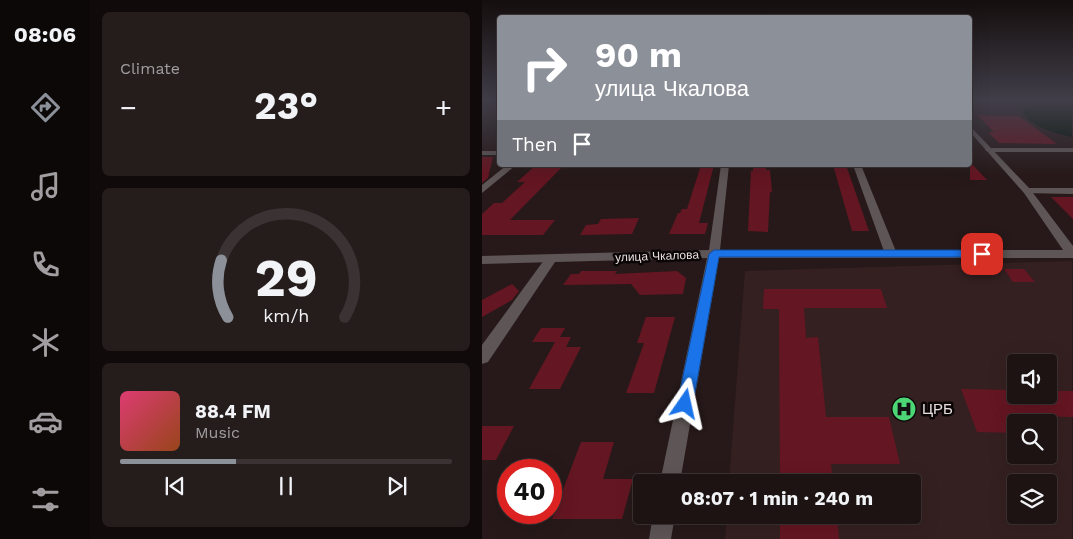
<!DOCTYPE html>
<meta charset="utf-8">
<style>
body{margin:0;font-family:"Work Sans",sans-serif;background:#251c1c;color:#f1f3f6;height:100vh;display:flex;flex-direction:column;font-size:19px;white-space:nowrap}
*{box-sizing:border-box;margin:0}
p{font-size:16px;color:#a09ea0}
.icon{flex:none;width:28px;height:28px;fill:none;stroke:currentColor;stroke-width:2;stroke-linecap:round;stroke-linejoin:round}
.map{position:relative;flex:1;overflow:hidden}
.drawer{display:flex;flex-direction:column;gap:12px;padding:12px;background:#100a0a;width:392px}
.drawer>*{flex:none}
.hud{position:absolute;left:15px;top:15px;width:475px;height:152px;border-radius:5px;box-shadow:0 5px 20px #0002,0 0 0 1px #3b3233;background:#8c9099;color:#fff;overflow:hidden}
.controls{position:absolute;left:525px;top:354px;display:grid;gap:10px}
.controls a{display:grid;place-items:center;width:50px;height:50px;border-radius:5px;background:#1d1313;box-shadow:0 5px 20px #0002,0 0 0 1px #3b3233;font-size:25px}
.speed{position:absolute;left:15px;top:459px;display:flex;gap:10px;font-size:25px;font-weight:700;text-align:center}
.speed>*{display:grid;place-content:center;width:65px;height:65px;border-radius:50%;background:#1d1313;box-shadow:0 5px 20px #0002,0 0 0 1px #3b3233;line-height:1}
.speed .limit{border:8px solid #d22;background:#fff;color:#111}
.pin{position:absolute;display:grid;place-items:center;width:42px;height:42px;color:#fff;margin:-21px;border-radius:10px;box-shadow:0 2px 8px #0006}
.me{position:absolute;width:55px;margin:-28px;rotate:11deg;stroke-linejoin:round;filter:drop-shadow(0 0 4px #0008)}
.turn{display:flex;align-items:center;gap:18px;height:105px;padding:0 15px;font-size:22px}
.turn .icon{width:65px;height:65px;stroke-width:2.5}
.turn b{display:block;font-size:35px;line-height:42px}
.then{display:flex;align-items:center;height:48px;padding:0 15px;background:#0003;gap:10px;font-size:19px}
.big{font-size:38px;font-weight:700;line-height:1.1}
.drawer .tile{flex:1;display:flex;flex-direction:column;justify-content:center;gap:8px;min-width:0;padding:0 18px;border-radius:8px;background:#251c1c}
.drawer .dial{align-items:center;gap:0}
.dial svg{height:130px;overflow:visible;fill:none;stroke:#3b3233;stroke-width:7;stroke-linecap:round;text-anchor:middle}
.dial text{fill:#f1f3f6;stroke:none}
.song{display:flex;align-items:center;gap:15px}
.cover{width:60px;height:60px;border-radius:8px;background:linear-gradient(135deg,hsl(340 70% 55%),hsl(20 70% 35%))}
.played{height:5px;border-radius:2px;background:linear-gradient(90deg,#8c9099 35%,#3b3233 35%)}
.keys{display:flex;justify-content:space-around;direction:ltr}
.heat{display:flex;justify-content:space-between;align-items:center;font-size:28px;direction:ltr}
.trip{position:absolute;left:151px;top:474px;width:288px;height:50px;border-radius:5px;background:#1d1313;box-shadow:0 5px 20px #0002,0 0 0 1px #3b3233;font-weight:700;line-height:50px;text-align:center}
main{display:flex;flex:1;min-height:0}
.tab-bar{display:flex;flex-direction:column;width:90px;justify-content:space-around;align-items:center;background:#0c0808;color:#a09ea0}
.tab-bar .icon{width:35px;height:35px}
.tab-bar .selected{color:#8c9099}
.tab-bar b{font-size:22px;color:#f1f3f6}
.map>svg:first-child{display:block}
</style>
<main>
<nav class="tab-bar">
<b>08:06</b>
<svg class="icon selected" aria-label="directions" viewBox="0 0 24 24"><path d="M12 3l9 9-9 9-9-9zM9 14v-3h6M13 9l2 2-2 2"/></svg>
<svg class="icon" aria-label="music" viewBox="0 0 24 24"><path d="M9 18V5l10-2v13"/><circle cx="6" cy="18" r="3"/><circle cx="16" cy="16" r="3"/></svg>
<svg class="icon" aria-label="phone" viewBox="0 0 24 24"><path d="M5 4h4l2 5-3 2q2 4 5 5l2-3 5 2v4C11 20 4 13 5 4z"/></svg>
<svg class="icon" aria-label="climate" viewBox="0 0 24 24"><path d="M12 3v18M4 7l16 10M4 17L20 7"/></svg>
<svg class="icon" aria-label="car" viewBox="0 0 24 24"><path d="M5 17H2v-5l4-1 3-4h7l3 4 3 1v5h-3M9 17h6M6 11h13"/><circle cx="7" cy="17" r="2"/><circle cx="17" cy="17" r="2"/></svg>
<svg class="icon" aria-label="filters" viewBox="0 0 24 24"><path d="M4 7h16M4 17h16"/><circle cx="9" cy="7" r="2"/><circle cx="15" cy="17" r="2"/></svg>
</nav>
<section class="drawer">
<div class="tile"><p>Climate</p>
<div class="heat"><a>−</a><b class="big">23°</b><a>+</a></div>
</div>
<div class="tile dial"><svg viewBox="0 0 100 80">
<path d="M14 69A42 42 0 1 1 86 69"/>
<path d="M14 69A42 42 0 0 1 10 34" stroke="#8c9099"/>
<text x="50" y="56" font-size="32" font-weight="700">29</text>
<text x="50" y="72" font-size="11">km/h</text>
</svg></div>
<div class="tile">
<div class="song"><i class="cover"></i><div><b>88.4 FM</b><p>Music</p></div></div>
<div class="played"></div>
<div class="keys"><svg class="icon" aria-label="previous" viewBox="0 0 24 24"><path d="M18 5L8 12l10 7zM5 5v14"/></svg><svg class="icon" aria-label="pause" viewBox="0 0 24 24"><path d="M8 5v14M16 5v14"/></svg><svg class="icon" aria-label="next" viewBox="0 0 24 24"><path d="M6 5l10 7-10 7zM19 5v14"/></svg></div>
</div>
</section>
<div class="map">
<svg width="591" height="539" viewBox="0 0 591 539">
<rect width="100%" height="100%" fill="#271919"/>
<path fill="#352021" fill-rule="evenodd" d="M590,261V539H243L245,515H430V482H247L263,271ZM534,362H566V395H534ZM534,422H566V455H534ZM534,482H566V515H534Z"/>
<path fill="#011405" d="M554,105H590V137C573,133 551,128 540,112L543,107Z"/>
<g fill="#641622">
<polygon points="495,115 537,116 575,144 517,143 506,132 512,132"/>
<polygon points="0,157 11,157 6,178 0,183"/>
<polygon points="488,162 505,180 488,180"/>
<polygon points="54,165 82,165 28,220 73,220 61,235 0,235 0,214 12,203 20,203 43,182 35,182"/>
<polygon points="219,165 232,165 217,223 226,223 223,234 187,234 196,213 198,213 200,209 205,209"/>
<polygon points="271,165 284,165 284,170 288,170 290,192 288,192 286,232 266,231 269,171 271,171"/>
<polygon points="351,165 364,165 387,231 370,231"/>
<polygon points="569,197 591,197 591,219"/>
<polygon points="157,218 150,234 98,235 104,225 116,224 119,219"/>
<polygon points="522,269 542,269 553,282 531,282"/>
<polygon points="99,271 135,271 133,274 195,271 204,278 201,294 158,295 149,284 81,285 89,274 97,274"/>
<polygon points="30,284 37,291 30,300 0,317 0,300"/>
<polygon points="282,289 399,289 405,308 322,308 324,338 336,337 344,417 407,417 418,464 349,464 351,482 298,482 297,309 281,309"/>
<polygon points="164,317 193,317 172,393 144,393 162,343 155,343"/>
<polygon points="59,328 83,328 78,337 89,337 84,347 99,347 78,389 47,389 73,342 50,342"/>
<polygon points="479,389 534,390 534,395 566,395 566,391 591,391 591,417 545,416 548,422 534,422 534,433 495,432"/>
<polygon points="0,426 32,426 14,460 0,460"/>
<polygon points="99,442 132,442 121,479 151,479 140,519 70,519"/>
<polygon points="298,515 355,515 357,539 298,539"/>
</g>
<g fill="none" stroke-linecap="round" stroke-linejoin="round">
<g fill="#5e5656" fill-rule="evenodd">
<polygon points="504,148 591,148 591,152 507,152 503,150"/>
<rect x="0" y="151" width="18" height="4"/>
<polygon points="371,165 379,165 415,254 413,257 405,257 403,254"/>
<polygon points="545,188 591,188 591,194 542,193 542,189"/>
<polygon points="69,255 75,259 6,362 0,364 0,345 65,256"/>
</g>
<g fill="#5e5656" fill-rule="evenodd">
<polygon points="488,126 548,189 591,246 591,258 237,258 198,482 178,482 225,258 0,264 0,256 227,250 239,165 247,165 238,250 581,250 542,193 488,132"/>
<polygon points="25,165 34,165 0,193 0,185"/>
<polygon points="171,515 193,515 189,539 167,539"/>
</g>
</g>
<linearGradient id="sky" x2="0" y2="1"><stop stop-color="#150e0e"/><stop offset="0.57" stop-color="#413e49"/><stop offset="1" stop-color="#413e49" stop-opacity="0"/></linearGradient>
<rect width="591" height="176" fill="url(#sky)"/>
<polygon fill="#1a73e8" stroke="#114b97" points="232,250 500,250 505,254 500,257 237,257 211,404 209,410 203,412 198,410 195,404 227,254"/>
<defs>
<symbol id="hospital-disc" viewBox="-11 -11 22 22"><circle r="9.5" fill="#4dd676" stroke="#0b0606"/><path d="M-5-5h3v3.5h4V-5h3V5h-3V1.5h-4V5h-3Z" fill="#111"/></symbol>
</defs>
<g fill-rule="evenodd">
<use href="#hospital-disc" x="408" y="395" width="28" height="28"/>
</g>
<g text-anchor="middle" stroke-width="5" stroke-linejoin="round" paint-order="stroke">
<g font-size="12" fill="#e8dede" stroke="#0b0606">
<text transform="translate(175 256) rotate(-2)" y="4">улица Чкалова</text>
</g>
<g font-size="15" fill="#e8dede" stroke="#0b0606" text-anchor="start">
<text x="440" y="414">ЦРБ</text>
</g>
</g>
</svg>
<div class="controls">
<a><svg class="icon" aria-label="sound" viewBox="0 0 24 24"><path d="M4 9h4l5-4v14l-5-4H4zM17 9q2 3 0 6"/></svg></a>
<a><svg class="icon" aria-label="search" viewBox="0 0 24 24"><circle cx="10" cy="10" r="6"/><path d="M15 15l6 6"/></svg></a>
<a><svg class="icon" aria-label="layers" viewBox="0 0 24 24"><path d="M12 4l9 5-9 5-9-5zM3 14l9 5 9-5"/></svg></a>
</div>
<div class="speed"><div class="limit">40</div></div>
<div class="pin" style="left:500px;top:254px;background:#d93025"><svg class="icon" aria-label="arrive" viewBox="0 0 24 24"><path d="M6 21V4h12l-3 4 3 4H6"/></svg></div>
<svg class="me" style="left:203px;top:404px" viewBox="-20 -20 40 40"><path d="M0-17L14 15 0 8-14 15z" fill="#1a73e8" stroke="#fff" stroke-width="4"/></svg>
<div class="trip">08:07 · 1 min · 240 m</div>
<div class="hud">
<div class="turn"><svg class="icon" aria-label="right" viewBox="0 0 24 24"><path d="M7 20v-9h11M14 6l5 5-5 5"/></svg><div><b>90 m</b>улица Чкалова</div></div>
<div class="then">Then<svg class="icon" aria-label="arrive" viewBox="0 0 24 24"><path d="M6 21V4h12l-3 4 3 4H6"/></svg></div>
</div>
</div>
</main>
